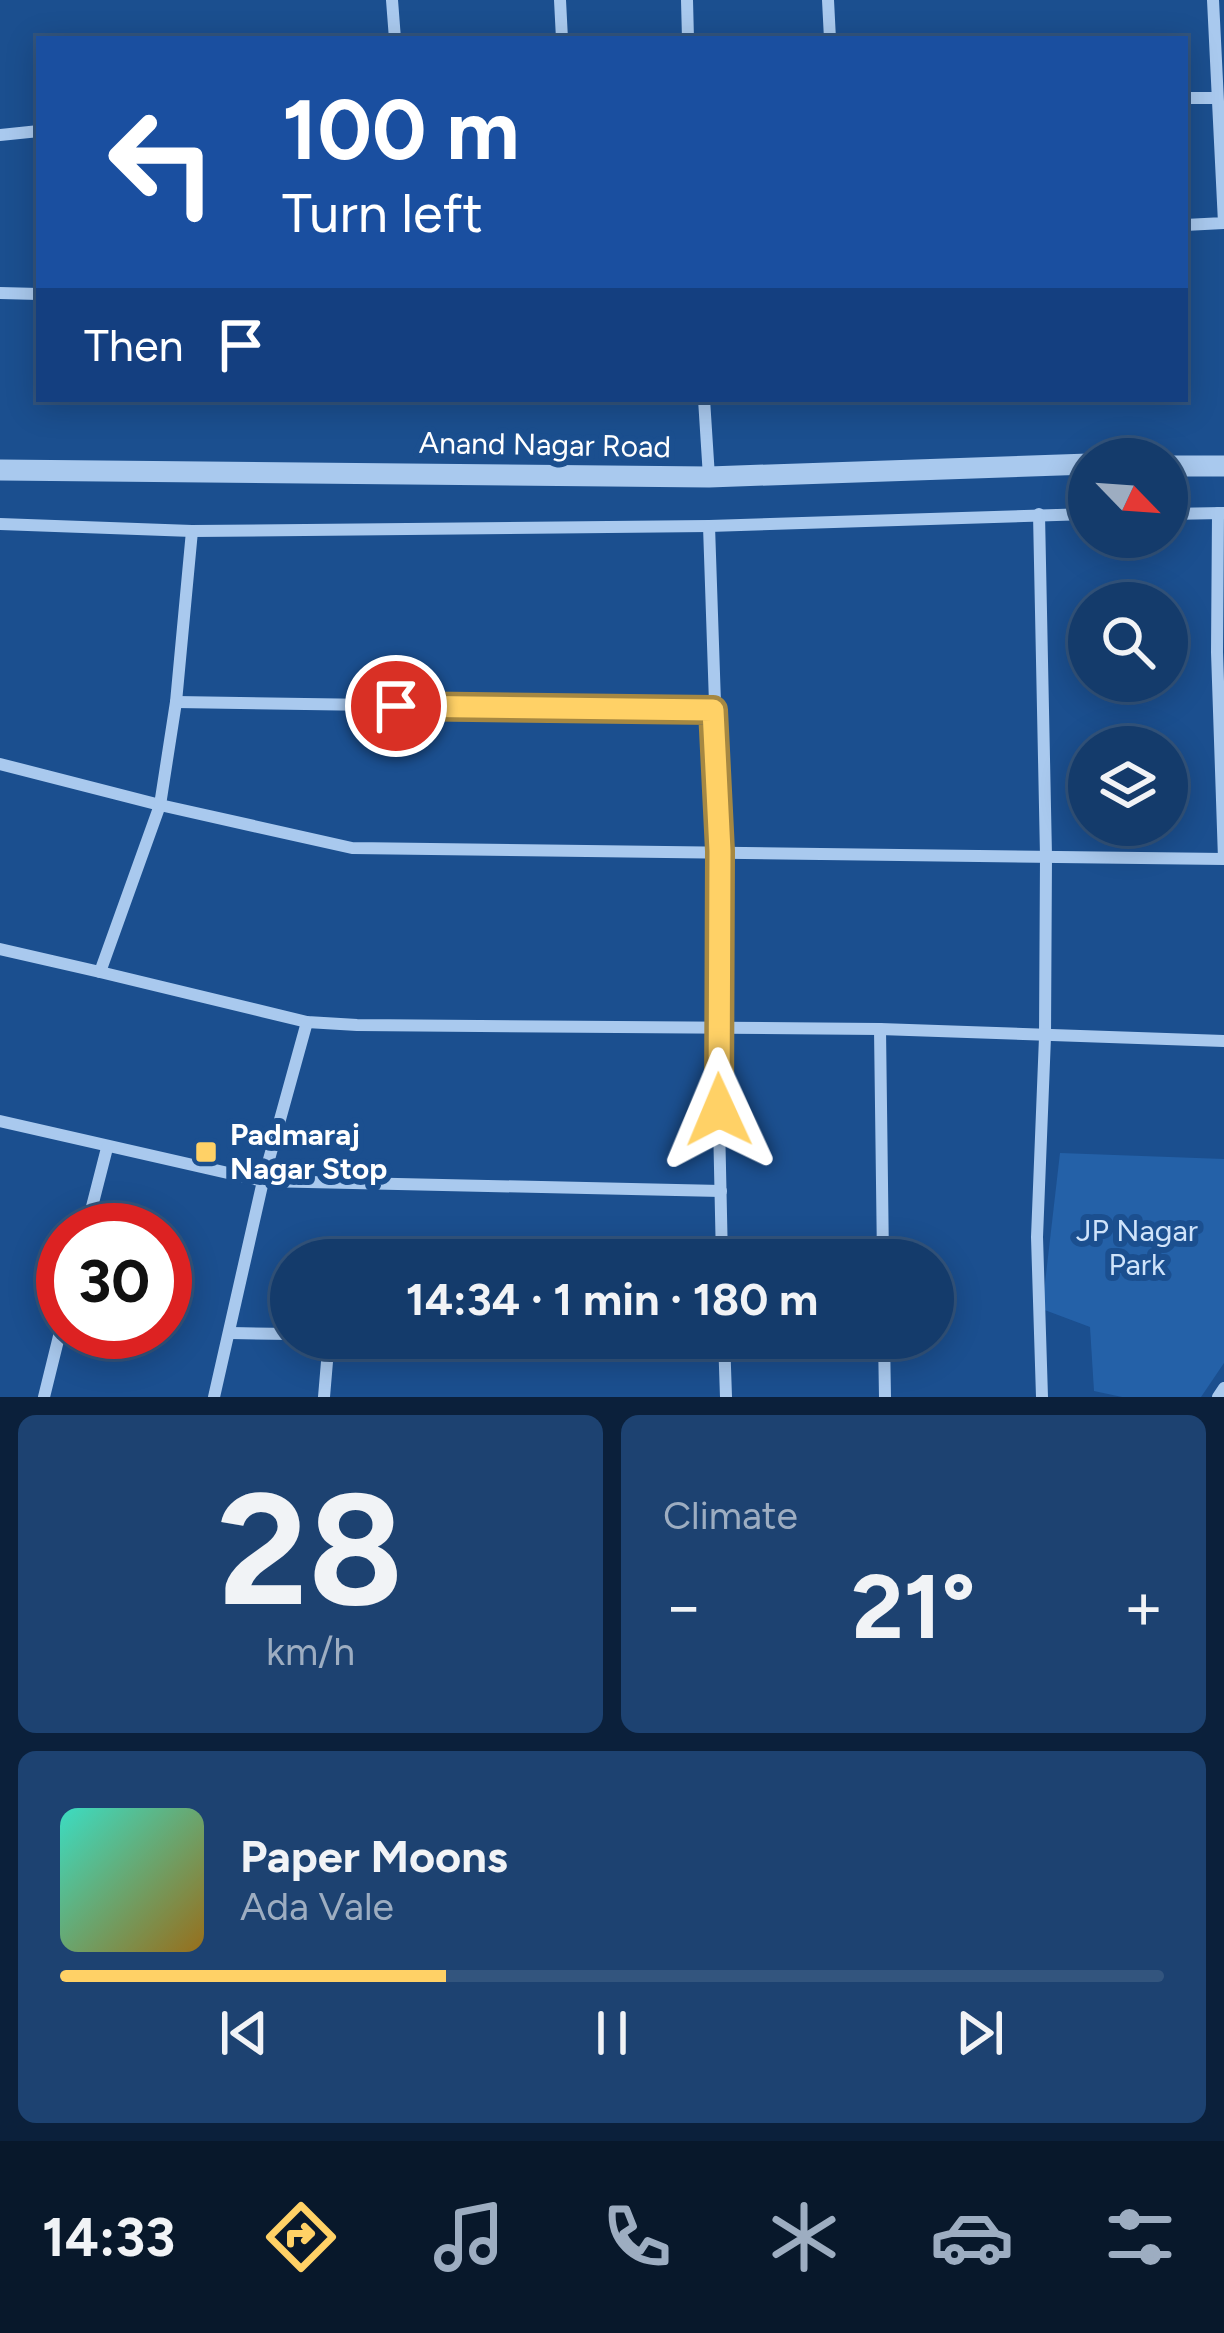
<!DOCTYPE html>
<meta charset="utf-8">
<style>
body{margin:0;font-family:Figtree,sans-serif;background:#1d4271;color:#f1f3f6;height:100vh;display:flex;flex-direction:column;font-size:45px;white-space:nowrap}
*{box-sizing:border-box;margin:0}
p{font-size:39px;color:#9dadc1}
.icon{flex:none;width:66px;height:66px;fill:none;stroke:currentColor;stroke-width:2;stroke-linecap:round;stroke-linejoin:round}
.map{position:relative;height:1397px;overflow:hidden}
.sheet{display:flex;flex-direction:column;gap:18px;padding:18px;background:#0b203b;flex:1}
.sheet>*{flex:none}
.banner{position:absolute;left:36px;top:36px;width:1152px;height:366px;border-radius:0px;box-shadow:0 6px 30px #0003,0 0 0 3px #33557e;background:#1a4fa0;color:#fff;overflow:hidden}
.needle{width:78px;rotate:115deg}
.tools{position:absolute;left:1068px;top:438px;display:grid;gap:24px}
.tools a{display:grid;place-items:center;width:120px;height:120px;border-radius:50%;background:#143b6b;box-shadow:0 6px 30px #0003,0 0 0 3px #33557e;font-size:60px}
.speed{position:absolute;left:36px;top:1203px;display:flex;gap:24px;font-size:60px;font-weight:700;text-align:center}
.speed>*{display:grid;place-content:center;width:156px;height:156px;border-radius:50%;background:#143b6b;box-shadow:0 6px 30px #0003,0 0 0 3px #33557e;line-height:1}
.speed .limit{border:18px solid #d22;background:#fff;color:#111}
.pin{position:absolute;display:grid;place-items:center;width:102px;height:102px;color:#fff;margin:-51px;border:6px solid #fff;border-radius:50%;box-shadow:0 3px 12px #0007}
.me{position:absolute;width:132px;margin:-66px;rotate:359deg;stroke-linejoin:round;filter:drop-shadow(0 0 9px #0008)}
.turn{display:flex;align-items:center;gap:42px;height:252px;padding:0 48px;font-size:54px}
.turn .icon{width:156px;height:156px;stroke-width:2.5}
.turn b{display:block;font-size:84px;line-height:102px}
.then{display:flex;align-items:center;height:114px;padding:0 48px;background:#0003;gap:24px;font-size:45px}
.big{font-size:90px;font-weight:700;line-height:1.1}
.sheet .widget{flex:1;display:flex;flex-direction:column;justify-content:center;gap:18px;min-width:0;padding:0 42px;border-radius:18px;background:#1d4271}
.sheet .dial{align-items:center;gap:0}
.dial b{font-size:156px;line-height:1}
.song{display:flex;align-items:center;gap:36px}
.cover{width:144px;height:144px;border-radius:18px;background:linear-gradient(135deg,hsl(170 70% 55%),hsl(40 70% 35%))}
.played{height:12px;border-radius:6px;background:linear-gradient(90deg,#ffd166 35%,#33557e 35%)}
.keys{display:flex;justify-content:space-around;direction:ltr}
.heat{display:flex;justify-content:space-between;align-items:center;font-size:66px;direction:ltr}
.sheet .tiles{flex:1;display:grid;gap:18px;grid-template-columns:1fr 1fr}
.widget:last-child{grid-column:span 2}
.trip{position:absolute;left:270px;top:1239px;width:684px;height:120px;border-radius:60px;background:#143b6b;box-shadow:0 6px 30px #0003,0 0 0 3px #33557e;font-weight:700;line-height:120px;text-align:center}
.tabs{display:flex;height:192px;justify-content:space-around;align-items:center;background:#08182b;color:#9dadc1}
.tabs .icon{width:84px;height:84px}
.tabs .on{color:#ffd166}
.tabs b{font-size:54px;color:#f1f3f6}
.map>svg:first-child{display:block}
</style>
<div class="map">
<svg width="1224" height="1397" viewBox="0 0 1224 1397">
<rect width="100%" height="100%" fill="#1b4f8f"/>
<polygon fill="#2461a8" points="1060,1153 1224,1159 1224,1363 1201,1397 1122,1397 1094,1391 1090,1327 1042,1309"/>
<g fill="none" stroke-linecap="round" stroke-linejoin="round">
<g stroke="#a9c9ee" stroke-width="12">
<polyline points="392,0 395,39"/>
<polyline points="560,0 562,39"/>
<polyline points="687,0 688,39"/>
<polyline points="828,0 830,39"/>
<polyline points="1185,98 1216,98"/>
<polyline points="0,135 39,131"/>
<polyline points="1185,225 1224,223 1213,0"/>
<polyline points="0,293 39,294"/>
<polyline points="704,399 709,477"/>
<polyline points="1218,513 1217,652 1224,859"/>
<polyline points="1039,514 1046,856 1045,1037 1037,1237 1042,1397"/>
<polyline points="1167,514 1223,513"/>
<polyline points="0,524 192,531 709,526 1089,514"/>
<polyline points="709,526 720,851 717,1030 722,1260"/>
<polyline points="176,702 713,710"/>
<polyline points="0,764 160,805 352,848 1224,859"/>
<polyline points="0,949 100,972 160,805 176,702 192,531"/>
<polyline points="100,972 307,1022 357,1025 880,1029 1224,1041"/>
<polyline points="880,1029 883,1260"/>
<polyline points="0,1121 263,1181 721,1191"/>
<polyline points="86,1230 107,1148"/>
<polyline points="231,1333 291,1334"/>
<polyline points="566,1338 724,1340"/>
<polyline points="724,1338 726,1397"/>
<polyline points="884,1338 885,1397"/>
<polyline points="44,1397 63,1320"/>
<polyline points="214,1397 263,1181 307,1022"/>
<polyline points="324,1397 329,1338"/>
<polyline points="1218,1397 1224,1388"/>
</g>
<g stroke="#a9c9ee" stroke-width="21">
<polyline points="1167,466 1224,466"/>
<polyline points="0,470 709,477 1089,464"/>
</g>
</g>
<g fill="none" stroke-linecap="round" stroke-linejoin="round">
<defs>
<polyline id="route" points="396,706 713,710 720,851 719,1110"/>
</defs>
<use href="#route" stroke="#a68842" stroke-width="30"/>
<use href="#route" stroke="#ffd166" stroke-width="21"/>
</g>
<rect fill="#ffd166" stroke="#1b4f8f" stroke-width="4.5" x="194" y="1140" width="24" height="24" rx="6"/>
<g text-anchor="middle" stroke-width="12" stroke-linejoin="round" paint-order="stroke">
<g font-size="30" fill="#fff" stroke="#1b4f8f">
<text transform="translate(545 445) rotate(1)" y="10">Anand Nagar Road</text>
</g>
<g font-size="30" font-weight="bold" fill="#fff" stroke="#1b4f8f" text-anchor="start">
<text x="230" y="1145">Padmaraj<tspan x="230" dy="34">Nagar Stop</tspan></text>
</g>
<g font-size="30" fill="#cfe3fa" stroke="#1b4f8f">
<text x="1137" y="1241">JP Nagar<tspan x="1137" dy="34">Park</tspan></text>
</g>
</g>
</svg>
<div class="tools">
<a><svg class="needle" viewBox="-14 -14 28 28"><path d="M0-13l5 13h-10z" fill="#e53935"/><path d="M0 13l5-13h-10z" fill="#9dadc1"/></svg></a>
<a><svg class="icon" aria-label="search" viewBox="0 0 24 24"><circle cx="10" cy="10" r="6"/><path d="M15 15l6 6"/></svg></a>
<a><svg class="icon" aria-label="layers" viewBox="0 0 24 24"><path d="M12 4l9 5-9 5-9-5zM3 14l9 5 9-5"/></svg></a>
</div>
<div class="speed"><div class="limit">30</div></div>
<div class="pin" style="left:396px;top:706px;background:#d93025"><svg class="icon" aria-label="arrive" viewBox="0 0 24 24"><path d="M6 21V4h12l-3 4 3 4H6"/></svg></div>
<svg class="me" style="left:719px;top:1110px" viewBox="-20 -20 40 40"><path d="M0-17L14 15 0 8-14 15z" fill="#ffd166" stroke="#fff" stroke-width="4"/></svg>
<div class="trip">14:34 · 1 min · 180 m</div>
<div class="banner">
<div class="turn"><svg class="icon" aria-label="left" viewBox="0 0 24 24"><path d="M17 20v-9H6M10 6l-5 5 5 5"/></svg><div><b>100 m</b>Turn left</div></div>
<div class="then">Then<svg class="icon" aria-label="arrive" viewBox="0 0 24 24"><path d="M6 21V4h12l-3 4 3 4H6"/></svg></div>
</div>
</div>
<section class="sheet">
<div class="tiles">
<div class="widget dial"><b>28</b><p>km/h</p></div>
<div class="widget"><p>Climate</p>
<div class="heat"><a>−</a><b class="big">21°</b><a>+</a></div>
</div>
<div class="widget">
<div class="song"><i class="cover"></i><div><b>Paper Moons</b><p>Ada Vale</p></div></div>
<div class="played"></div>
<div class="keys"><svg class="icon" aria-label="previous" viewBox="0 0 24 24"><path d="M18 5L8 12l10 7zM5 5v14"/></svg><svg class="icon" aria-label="pause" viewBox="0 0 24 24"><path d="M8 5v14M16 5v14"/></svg><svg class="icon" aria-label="next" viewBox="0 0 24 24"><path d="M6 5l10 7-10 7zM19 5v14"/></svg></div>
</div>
</div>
</section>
<nav class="tabs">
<b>14:33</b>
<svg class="icon on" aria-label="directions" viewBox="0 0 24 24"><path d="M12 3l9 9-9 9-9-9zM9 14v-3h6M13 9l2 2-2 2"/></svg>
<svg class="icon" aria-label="music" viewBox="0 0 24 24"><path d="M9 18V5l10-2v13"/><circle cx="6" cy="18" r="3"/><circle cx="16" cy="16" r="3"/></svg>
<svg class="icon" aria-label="phone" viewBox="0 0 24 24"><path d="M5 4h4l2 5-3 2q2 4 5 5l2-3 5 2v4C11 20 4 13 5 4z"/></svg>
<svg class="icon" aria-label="climate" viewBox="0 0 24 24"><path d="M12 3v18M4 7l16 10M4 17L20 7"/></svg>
<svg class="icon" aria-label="car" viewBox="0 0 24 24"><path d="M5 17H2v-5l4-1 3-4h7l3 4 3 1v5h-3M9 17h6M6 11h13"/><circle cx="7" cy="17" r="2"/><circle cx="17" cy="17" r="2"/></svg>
<svg class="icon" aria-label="filters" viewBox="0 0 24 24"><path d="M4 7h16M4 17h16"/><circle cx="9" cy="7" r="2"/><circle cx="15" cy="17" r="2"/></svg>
</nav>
